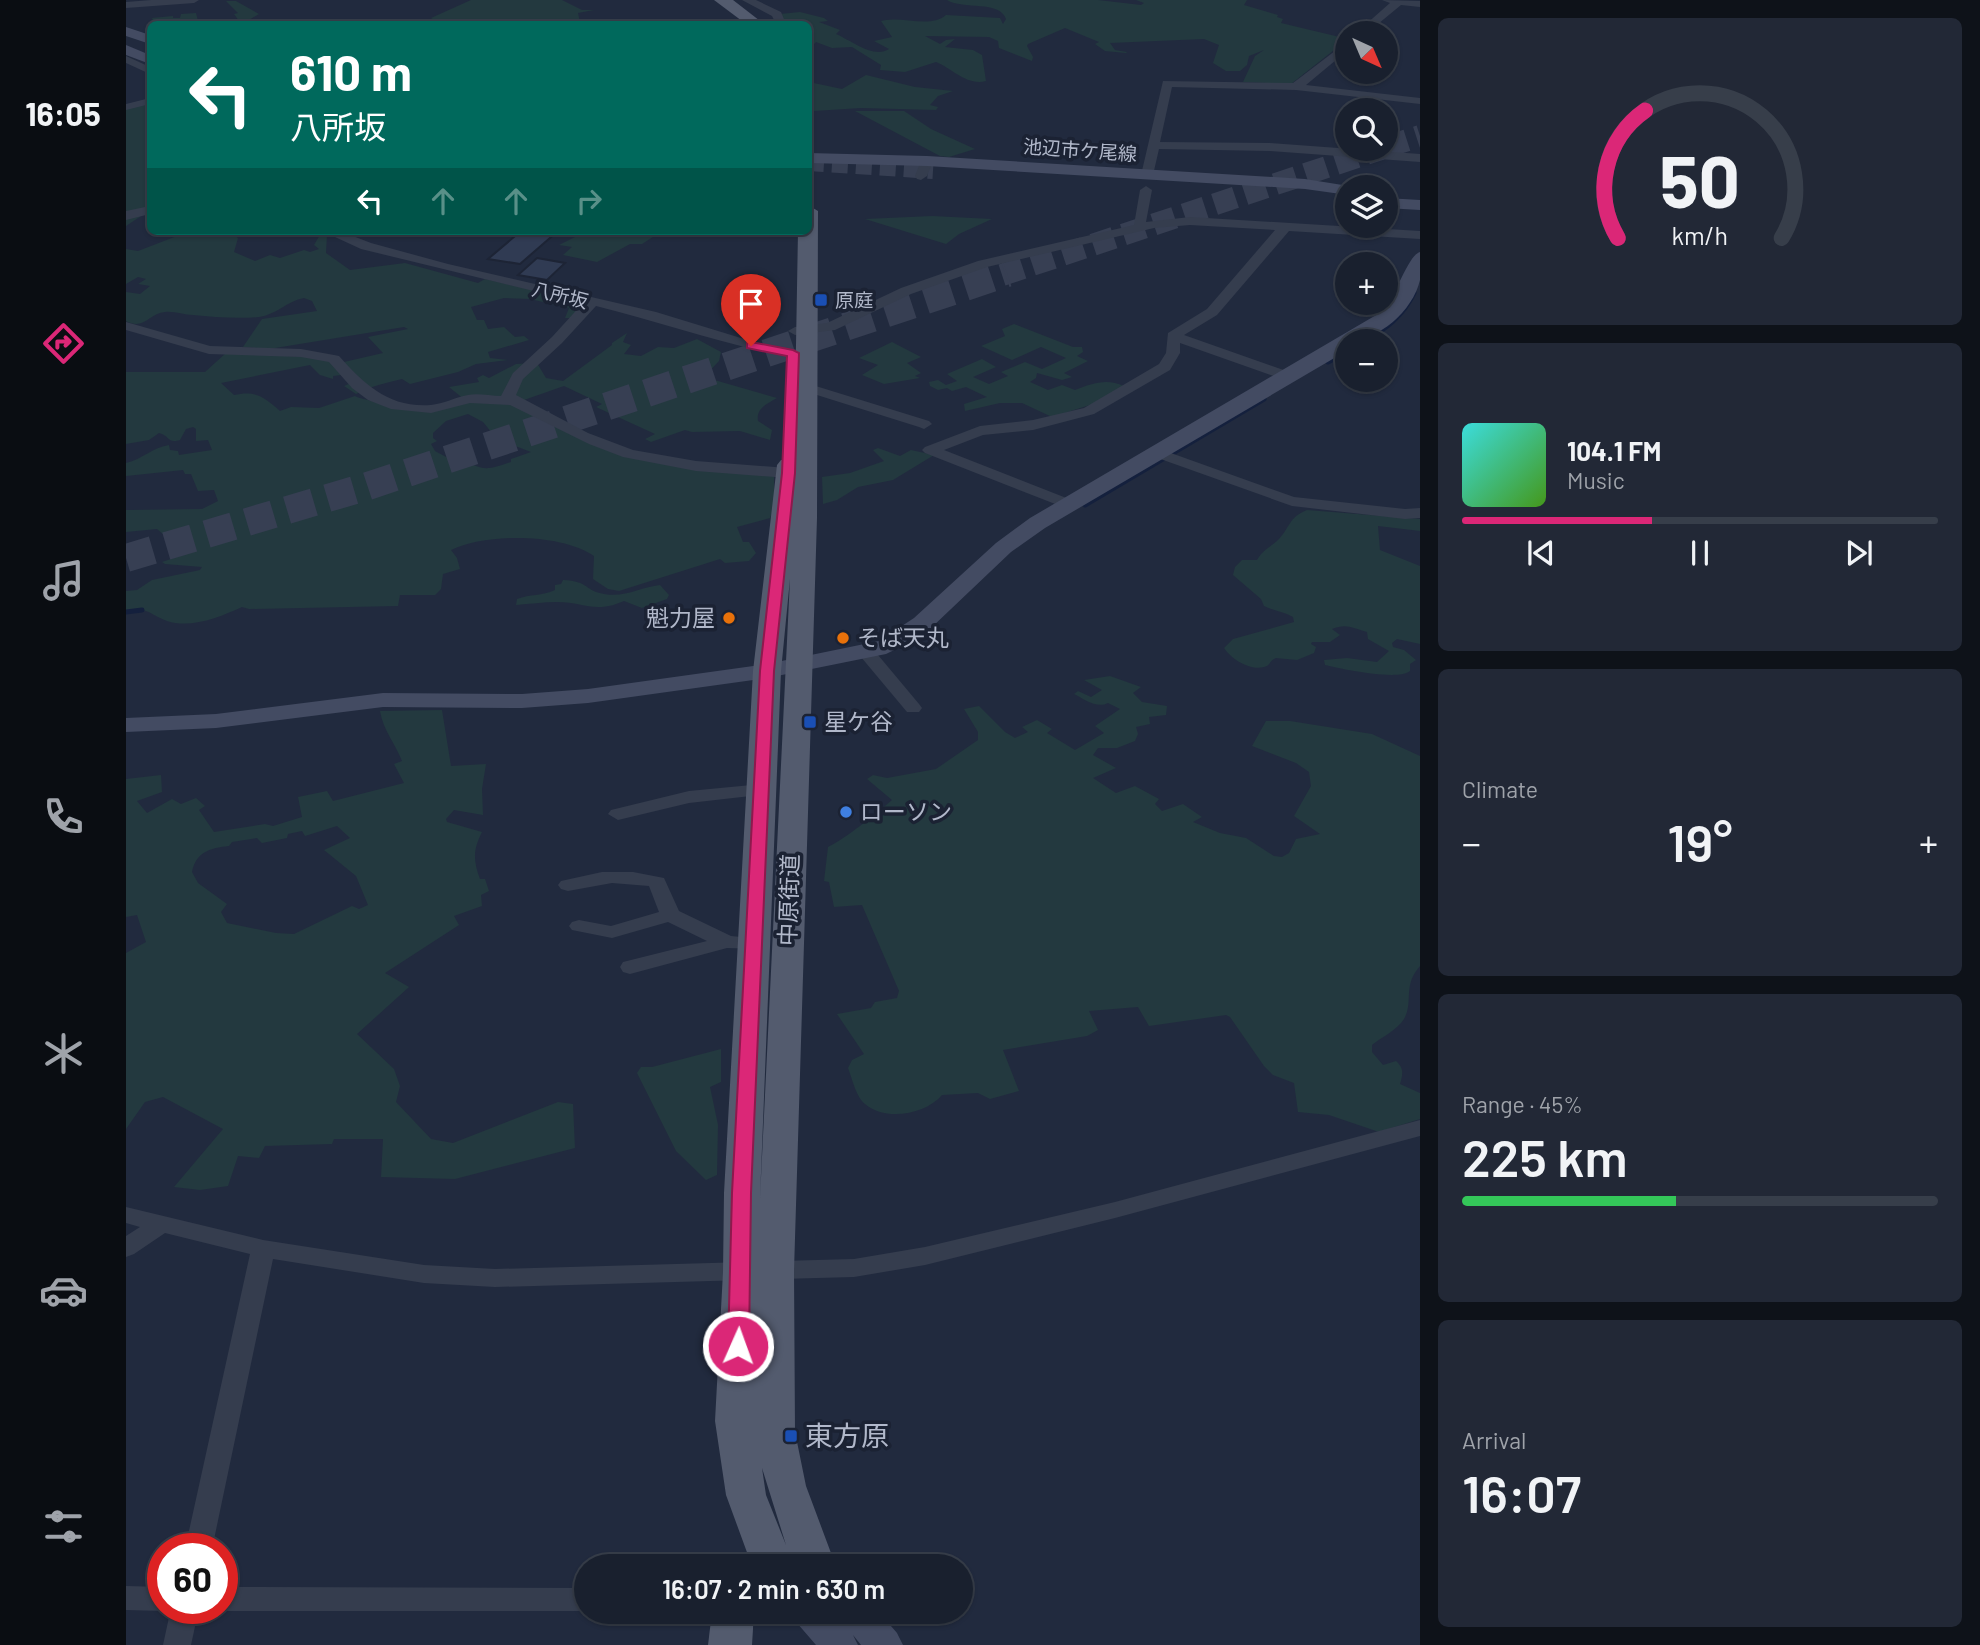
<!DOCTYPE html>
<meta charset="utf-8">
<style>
body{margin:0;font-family:Barlow,"Noto Sans JP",sans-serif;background:#222836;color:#f1f3f6;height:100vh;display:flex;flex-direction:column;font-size:26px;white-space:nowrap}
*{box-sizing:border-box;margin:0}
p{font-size:23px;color:#9fa3aa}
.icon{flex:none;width:38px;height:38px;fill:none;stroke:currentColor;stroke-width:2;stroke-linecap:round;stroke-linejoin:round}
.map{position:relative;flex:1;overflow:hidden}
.panel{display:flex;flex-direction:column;gap:18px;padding:18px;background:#0e1219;width:560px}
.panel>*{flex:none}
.top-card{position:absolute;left:21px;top:21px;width:665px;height:214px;border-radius:10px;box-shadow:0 2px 5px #0004,0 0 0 2px #373e4a;background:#00695c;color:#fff;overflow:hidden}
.needle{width:46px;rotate:136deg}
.fabs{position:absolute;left:1209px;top:21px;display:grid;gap:14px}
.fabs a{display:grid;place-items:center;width:63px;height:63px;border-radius:50%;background:#19202e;box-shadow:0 2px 5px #0004,0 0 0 2px #373e4a;font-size:35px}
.speed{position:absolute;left:21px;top:1533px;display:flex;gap:14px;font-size:35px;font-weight:700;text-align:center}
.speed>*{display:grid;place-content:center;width:91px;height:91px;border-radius:50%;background:#19202e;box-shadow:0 2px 5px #0004,0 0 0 2px #373e4a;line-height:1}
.speed .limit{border:10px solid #d22;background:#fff;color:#111}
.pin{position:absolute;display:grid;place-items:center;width:60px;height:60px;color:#fff;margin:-72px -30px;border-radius:50% 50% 50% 0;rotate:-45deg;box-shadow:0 0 7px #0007}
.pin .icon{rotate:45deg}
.me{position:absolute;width:77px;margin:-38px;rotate:2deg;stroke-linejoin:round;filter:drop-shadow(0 0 5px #0008)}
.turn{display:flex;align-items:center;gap:24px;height:147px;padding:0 28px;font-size:32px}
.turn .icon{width:91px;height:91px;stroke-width:2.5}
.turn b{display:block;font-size:49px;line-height:60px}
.lanes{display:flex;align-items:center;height:66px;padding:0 28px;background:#0003;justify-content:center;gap:35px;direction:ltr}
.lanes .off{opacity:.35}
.big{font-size:52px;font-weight:600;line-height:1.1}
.panel .widget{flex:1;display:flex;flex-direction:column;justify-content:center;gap:10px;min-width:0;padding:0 24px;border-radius:10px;background:#222836}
.panel .dial{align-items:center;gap:0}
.dial svg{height:182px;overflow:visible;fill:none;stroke:#373e4a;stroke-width:7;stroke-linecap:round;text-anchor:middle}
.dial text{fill:#f1f3f6;stroke:none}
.song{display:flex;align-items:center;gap:21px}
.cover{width:84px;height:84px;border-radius:10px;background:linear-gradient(135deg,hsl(180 70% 55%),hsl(100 70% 35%))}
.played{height:7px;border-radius:4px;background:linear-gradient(90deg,#db2777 40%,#373e4a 40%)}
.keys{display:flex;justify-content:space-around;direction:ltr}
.heat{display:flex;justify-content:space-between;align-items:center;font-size:38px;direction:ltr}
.charge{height:10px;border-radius:5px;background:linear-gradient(90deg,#34c759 45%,#373e4a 0)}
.trip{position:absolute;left:448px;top:1554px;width:399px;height:70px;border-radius:35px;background:#19202e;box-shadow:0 2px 5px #0004,0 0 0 2px #373e4a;font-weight:600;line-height:70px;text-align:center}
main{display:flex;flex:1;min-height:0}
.tab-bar{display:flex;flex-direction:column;width:126px;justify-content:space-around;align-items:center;background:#0a0d12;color:#9fa3aa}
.tab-bar .icon{width:49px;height:49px}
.tab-bar .current{color:#db2777}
.tab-bar b{font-size:32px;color:#f1f3f6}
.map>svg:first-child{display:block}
</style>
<main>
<nav class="tab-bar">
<b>16:05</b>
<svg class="icon current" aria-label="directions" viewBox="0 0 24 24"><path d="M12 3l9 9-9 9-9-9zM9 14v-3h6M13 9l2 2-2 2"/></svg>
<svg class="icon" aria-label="music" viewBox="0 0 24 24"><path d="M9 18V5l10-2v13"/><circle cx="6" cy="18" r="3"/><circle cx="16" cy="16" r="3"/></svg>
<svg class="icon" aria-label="phone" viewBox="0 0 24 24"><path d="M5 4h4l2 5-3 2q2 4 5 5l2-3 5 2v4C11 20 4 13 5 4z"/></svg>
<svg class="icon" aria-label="climate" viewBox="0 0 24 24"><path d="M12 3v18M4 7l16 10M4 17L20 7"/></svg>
<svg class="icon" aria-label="car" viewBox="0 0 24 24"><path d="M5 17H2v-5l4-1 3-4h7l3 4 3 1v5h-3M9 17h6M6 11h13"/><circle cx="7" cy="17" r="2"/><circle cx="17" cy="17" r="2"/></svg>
<svg class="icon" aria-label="filters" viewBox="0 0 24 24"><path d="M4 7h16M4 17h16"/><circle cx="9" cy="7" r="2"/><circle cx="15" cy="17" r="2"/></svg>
</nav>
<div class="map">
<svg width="1294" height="1645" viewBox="0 0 1294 1645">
<rect width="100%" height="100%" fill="#212a3e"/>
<g fill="#23393f" fill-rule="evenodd">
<polygon points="345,0 436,0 456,10 468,10 452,13 454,22 441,24 313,24 305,18"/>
<path d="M821,0H972L1015,5L1018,3L1010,0H1121L1118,5L1152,15L1151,17L1157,19L1155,23L1222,39L1165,84L1117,82L1129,56L1138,50L1123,56L1121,65L1114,71H1100L1087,63L1093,45L1078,39L984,43L989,50L1001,52L1000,53L979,51L969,44L973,42L939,28L902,44L901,46L907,57L906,61L873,48L872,41L863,37L799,36L814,44L820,40L829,39L819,47L847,50L856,55L860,81C841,86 827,69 810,62L779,72L754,70L755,65L726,47L706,48L690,42L683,50L682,24H659L654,14L674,12L698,18L702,21L693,22L714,30L710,34C726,41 748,59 763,49L748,41L766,37L755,21L760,20C779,17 805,28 820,15L874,18L877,24L880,19C874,0 837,10 821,0Z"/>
<polygon points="100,1 110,1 133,14 116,24 28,24 26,18 47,16 47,18 54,18 55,14 70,13 72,21 76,23 113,21 108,14 112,13"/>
<polygon points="740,75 789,87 827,91 812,96 804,105 812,107 810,110 735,108 688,111 683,82 716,89"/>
<polygon points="24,103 24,210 0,226 0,108"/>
<polygon points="729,111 778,111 805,129 849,149 823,157 814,156"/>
<polygon points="806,216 866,219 833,234 820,244 739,219"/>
<path d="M71,231H103L112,238L108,252L129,261L144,255L154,258L178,250L184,252L193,249L188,245L195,233L201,235L200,253L224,270L279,263L352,283L359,279L416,292L464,298L448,318H439L443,308L404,299L378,298L345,307L351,320H358L362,329L378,327L389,337L398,336L403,340L362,352L364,358L382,360L350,364L332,372L284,384L276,379C259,383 246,386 230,394L218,386L225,383L218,362L257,353L242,337L282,329L278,327L143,349L117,347L136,319L191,311L186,301L178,298C161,301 150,315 133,317C112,319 87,317 67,315C58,315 48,311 39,312C23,313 18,331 0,321V292L14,294L24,286L12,284L20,279L12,277L0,284V249L12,251L51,236L42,232Z"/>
<polygon points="461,231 536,231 516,244 504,244 471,262 437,255 446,247 433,245"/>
<path d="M888,324L947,347H956L957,352L951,356L962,361L938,373L946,377L936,380L911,373L910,378L904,382L922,390L936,385L949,390C966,383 981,378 998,386L970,403L926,417L896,403H874L839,411L838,404L861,397L840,387L826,391L821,388L812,390L804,386L803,382L812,380L820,385L831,381L821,374L856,359L870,367L847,377L863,384L882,376L875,372L899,362L916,369L940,358L915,347L886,360L855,346L879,336L876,329Z"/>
<path d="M501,333L497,342L505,345L498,354L515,356L532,347L548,348L571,339L595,352L593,361L578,377L651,398C641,404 630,408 632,421L646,430L644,440L614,431L566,432L559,430L525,442L519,439L529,434L470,407L476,404L438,386L398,400L468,444L648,475V509L644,518L611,527L617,542H623L630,553L623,561L599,563L594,559L493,591L482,589L467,579L468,556C435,533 360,533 325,550L331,558L334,569L317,574L315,589L309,595H274L272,606L123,609L116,607C94,617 65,629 41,621C20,613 25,608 0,611V591L11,590L26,580L74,570L76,567L39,564L36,562L60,554L31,529L0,532V510L76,509L92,501L88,490L72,491L65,474H59L57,470L0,476V463C17,459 25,448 43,445L44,450L52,451L53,455L86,450L82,440L70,441V429L67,427L60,429L54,440C42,444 44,436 33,433L23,440L0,444V372H79L100,353L202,358L215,375L207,376V379L194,375L184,365L95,383L108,395C129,390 138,397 154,411L165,407L193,408L229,396C237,401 295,410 306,409C317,408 328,403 339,400L323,387L353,382L351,378L357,375L363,378L390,364L411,363L420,378L437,381L486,345V343ZM342,414L357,422L371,439L405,452L385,459V462C358,472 354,470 331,455L322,458L309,451L305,444L311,441L307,438V433L320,421Z"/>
<polygon points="766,342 795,357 781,363 795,373 789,376 794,378 758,384 736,375 752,365 733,358"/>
<polygon points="752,448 774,456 785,450 808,455 767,480 732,487 711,500 697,504 696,477 724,473 758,461 747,450"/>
<path d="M1181,510L1294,519V531L1252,526L1254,550L1294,566V644L1271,639L1266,643L1267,647L1278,650L1290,660L1284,664V671C1272,681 1216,669 1199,665L1198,660L1221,658L1251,662L1263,651L1242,639L1241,632C1227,628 1220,623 1206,629L1214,635L1204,642H1186L1185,644L1190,647L1188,653L1171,660L1150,658C1142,661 1146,665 1138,667C1124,671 1105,659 1098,648L1107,639L1168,622L1167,617C1158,612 1148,611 1138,606L1135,599L1107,575L1109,567L1116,560H1131C1137,549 1145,547 1153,539C1165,526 1162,518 1181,510Z"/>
<path d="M437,580C463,581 459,591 478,594C499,598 515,587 534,585L543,595L541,599L516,608L498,601C469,614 458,602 431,602C417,602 404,604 390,605L391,599C404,594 416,596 429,590V585L435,584Z"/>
<path d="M984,676L1015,687L1007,693L1016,702L1041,706L1040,715L1023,717L1024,724L1010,727L1012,734L1009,741L991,748H972L967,755L990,768L967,778L990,793L1009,786L1033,799L1029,804L1036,811L1057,804L1076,817L1067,822L1094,833L1120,838L1148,856L1156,857L1163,853L1170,839L1194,834L1168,816L1185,786L1183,772L1170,763L1126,746L1140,721H1164L1246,734L1294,756V966C1276,986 1288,1002 1278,1019C1271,1030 1256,1037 1246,1045V1052L1257,1065L1270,1061C1278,1068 1277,1074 1274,1084L1294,1093V1119L1253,1132L1203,1115L1172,1112L1168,1083L1147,1075L1138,1066L1104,1017L1100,1015L1023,1026L1012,1007L963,1011L972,1030L961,1036L877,1050L893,1091L864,1099L852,1093L816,1095C800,1114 760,1122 739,1104C730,1097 726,1078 722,1068L726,1060L738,1054L711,1014L745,1008L749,1002L771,998L773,991L736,905L708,907L703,882L698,881L702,847C722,837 748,815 766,800L741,779L747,775L761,778L810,769L852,740V732L838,709L853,706L879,732L889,738L902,732L896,727L911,720L926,729L921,733L949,750L978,733L969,726L994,709L982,703C971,709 958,699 948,694L952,691L965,697L976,690L958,680Z"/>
<path d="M316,710L325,766L360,764L356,789L357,815L328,810L320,819L321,822L356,832C347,850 347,860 354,879H359L363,891L355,895L356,906L328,916L333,925L259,973L283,987L231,1034L268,1069L274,1086L270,1102L305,1139L327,1143L432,1102L447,1104L449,1148L329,1179L255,1177L257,1139H208L206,1144L139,1146L133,1158L112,1156L102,1186L74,1190L48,1187L97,1129L37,1097L19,1102L0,1129V953L20,942L11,915L0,917V779L35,775L36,792L11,801L21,813L46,799L55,804L70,798L79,806L73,810L88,832L139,824L147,826L176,817L172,797L201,791L207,801L278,783L268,764L276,761C269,743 257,730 254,711ZM211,826L224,838L198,850L230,876L242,905L233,909L226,906L168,934L150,933L101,923L95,912L101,904L72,883L66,872C70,852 84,848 103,846L106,842L131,838L136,843L161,838L162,834L176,831L179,836Z"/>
<polygon points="595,1049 595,1082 584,1087 592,1125 591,1175 580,1180 550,1151 511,1073 515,1067 526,1067"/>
</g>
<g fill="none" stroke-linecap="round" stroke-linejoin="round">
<g stroke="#14203d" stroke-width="5">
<path d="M1238,341C1260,329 1277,316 1288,293"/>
<polyline points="1202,362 1222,351"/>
<polyline points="959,505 1138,399"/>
<polyline points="0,612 16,610"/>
</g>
</g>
<g fill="#303b53" stroke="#1d2435" stroke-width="2">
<polygon points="395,231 432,231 394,264 362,259"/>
<polygon points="411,258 439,263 421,280 392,275"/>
</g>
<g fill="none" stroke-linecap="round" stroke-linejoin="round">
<polyline stroke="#373f53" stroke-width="16" stroke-dasharray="16 8" stroke-linecap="butt" points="682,163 807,171"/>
<g stroke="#373f53" stroke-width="22" stroke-dasharray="22 10" stroke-linecap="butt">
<polyline points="1260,147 1294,136"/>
<polyline points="876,275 1255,149"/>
</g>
<polyline stroke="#373f53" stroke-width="28" stroke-dasharray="28 14" stroke-linecap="butt" points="0,558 239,487 881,273"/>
<g fill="#353d4e" fill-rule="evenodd">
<polygon points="25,0 73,0 68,3 0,8 0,2"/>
<polygon points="616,0 630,0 655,12 660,24 650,24 646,16"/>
<polygon points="1256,0 1294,1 1294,7 1275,5 1241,33 1230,33 1264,3"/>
<polygon points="1222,41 1222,50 1180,85 1294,98 1294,104 1170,90 1046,87 1034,142 1144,143 1294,154 1294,162 1144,151 1033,149 1027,175 1021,179 1015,175 1037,81 1167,83"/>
<polygon points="0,56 24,67 24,74 0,63"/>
<polygon points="24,98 24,104 0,110 0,104"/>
<polygon points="801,157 807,161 801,176 795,180 791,179 789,176 795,161"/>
<polygon points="1020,186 1026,190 1020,222 1064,217 1294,231 1294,239 1163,231 1091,315 1058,335 1166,373 1168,376 1166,379 1156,379 1054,343 1054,353 1044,370 968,414 907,430 857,435 818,450 948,501 950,504 942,509 799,453 796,450 799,447 854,426 907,420 958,408 1033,364 1040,353 1042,333 1081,309 1149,230 1064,225 1028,228 861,267 785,294 709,330 669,335 662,331 669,327 701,323 775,288 852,261 1008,225 1014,190"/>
<polygon points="24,206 24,214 0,220 0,211"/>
<path d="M196,231H214L245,243L322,264L530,312L628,342L672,350L674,353L667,357C600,346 536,322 470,306L436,343L397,379L390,395L462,433L507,450L570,461L662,468L670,473L662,478L570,471L497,457L463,444L384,405L344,403L305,413L265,409L242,400L226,388L203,362L175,357L83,354L0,330V322L84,346L175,349L208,355L213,356C239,385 263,408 305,405C317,404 330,397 342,395C352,393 364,396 375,396L387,373L426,337L457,303L235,249Z"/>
<polygon points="680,383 803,421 806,424 798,429 793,427 675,390 673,387 675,384"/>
<polygon points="1031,448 1168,497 1279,509 1294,508 1294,518 1279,519 1166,506 1026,456 1023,453"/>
<polygon points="741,648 747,649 793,704 796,708 793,712 781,712 735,657 732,653"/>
<polygon points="636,784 643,786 645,790 643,794 563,803 492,820 482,814 485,810 563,791"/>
<polygon points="476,872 507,872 538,878 553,911 605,936 635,939 638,944 635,949 601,948 504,974 497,972 494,967 497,962 581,941 542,922 486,938 446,930 443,926 446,922 453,920 485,926 533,912 523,886 486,883 442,891 435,889 432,885 435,881"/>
<polygon points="1294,1120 1294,1136 989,1218 799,1265 728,1277 369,1287 298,1283 147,1259 86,1549 59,1549 124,1254 39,1233 8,1254 0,1257 0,1236 14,1227 0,1223 0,1207 137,1240 298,1265 369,1269 728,1259 799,1247 989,1202"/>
<polygon points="0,1586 37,1587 37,1608 44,1608 37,1611 0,1610"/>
<polygon points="96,1587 460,1588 460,1611 96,1611 89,1608 96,1608"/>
<polygon points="45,1608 73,1608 65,1645 37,1645"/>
</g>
<g fill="#434b62" fill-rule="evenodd">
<polygon points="0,27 24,35 24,44 0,36"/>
<polygon points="0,45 24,55 24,64 0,55"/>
<polygon points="682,153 801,156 1179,179 1229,187 1222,187 1222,195 1179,189 801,166 682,163"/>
<polygon points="1260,198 1294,200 1294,210 1260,208"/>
<path d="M1294,252C1294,260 1294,271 1294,280C1287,311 1252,341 1222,341V350L919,528L885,552L805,628L787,641L760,654L641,678L462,703L396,708L257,707L90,728L0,732V718L90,714L257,693L396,694L462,689L641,664L753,641L788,618L870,543L904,518L1257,311C1269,298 1282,255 1294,252Z"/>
<polygon points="665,1612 707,1612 720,1626 712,1612 753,1612 771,1633 777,1645 735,1645 727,1635 732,1645 690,1645 671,1623"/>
</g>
<g fill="#535b6e" fill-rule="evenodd">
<polygon points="588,0 607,0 638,24 620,24"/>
<path d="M682,205L692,211L691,518L668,1271L669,1432L680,1486L705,1553L697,1566H626L600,1495L589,1421L597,1272L598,1193L627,671L651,465L655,460L668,459L672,231H682ZM664,579L634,1198L655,671ZM636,1468L660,1545L640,1495Z"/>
<polygon points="586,1612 628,1612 626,1645 582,1645"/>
</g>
</g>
<polygon fill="#db2777" stroke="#8e194d" stroke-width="2" points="625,342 667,350 673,353 669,473 648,671 625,1193 623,1346 620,1352 612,1354 605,1352 602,1346 606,1193 634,671 656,473 661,356 621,348 621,343"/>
<g fill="#1a4fb4" stroke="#1b2233" stroke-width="2.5">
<rect x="688" y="293" width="14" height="14" rx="3.5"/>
<rect x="677" y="715" width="14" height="14" rx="3.5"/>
<rect x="658" y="1429" width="14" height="14" rx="3.5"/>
</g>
<g fill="#e8710a" stroke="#1b2233" stroke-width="2.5">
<circle cx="603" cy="618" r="7"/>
<circle cx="717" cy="638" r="7"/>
</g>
<circle fill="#3f7fe0" stroke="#1b2233" stroke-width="2.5" cx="720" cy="812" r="7"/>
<g text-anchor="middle" stroke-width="7" stroke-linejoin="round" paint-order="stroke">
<g font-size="19" fill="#b1b8ca" stroke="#1b2233">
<text transform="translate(954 150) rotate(4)" y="7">池辺市ケ尾線</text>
<text transform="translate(434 295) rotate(14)" y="7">八所坂</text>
</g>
<g font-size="19" fill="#b1b8ca" stroke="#1b2233" text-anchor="start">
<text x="709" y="307">原庭</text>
</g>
<g font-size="23" fill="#b1b8ca" stroke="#1b2233" text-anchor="start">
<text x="589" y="626" text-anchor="end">魁力屋</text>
<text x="731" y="646">そば天丸</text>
<text x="698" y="730">星ケ谷</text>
<text x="734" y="820">ローソン</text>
</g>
<g font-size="23" fill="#b1b8ca" stroke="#1b2233">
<text transform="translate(663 900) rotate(-88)" y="8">中原街道</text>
</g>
<g font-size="28" fill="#b1b8ca" stroke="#1b2233" text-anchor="start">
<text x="679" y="1446">東方原</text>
</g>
</g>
</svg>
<div class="fabs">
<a><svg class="needle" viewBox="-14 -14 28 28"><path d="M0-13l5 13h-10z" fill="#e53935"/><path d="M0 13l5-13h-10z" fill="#9fa3aa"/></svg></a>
<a><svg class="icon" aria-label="search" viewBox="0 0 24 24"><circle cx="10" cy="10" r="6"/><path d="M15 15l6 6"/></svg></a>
<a><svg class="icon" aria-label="layers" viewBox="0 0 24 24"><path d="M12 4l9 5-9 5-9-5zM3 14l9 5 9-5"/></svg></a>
<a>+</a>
<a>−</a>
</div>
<div class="speed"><div class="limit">60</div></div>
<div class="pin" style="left:625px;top:346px;background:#d93025"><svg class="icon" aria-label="arrive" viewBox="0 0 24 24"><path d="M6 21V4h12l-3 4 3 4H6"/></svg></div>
<svg class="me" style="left:612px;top:1346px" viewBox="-20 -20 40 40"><circle r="17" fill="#db2777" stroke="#fff" stroke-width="3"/><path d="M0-11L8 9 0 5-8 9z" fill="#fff"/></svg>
<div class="trip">16:07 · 2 min · 630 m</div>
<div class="top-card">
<div class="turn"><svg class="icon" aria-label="left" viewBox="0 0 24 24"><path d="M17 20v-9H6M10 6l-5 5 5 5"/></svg><div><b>610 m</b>八所坂</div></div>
<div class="lanes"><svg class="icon" aria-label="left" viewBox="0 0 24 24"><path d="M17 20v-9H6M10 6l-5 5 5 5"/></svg><svg class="icon off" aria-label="ahead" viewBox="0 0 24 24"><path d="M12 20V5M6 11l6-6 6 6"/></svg><svg class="icon off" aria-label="ahead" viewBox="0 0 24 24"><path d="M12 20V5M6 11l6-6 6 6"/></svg><svg class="icon off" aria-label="right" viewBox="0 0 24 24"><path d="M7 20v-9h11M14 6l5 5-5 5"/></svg></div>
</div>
</div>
<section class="panel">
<div class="widget dial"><svg viewBox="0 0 100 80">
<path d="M14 69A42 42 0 1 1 86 69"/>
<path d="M14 69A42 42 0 0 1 26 13" stroke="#db2777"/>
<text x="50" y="56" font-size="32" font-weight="700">50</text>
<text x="50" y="72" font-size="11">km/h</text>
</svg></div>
<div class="widget">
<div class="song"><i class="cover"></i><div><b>104.1 FM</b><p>Music</p></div></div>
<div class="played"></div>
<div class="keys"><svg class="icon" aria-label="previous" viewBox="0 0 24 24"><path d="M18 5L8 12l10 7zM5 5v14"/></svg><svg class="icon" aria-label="pause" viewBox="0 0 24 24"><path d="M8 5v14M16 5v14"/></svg><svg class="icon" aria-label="next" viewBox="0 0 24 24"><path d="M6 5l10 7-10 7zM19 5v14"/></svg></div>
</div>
<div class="widget"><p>Climate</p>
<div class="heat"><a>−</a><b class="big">19°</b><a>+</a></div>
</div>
<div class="widget"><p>Range · 45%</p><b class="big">225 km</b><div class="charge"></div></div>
<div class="widget"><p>Arrival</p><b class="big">16:07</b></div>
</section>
</main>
